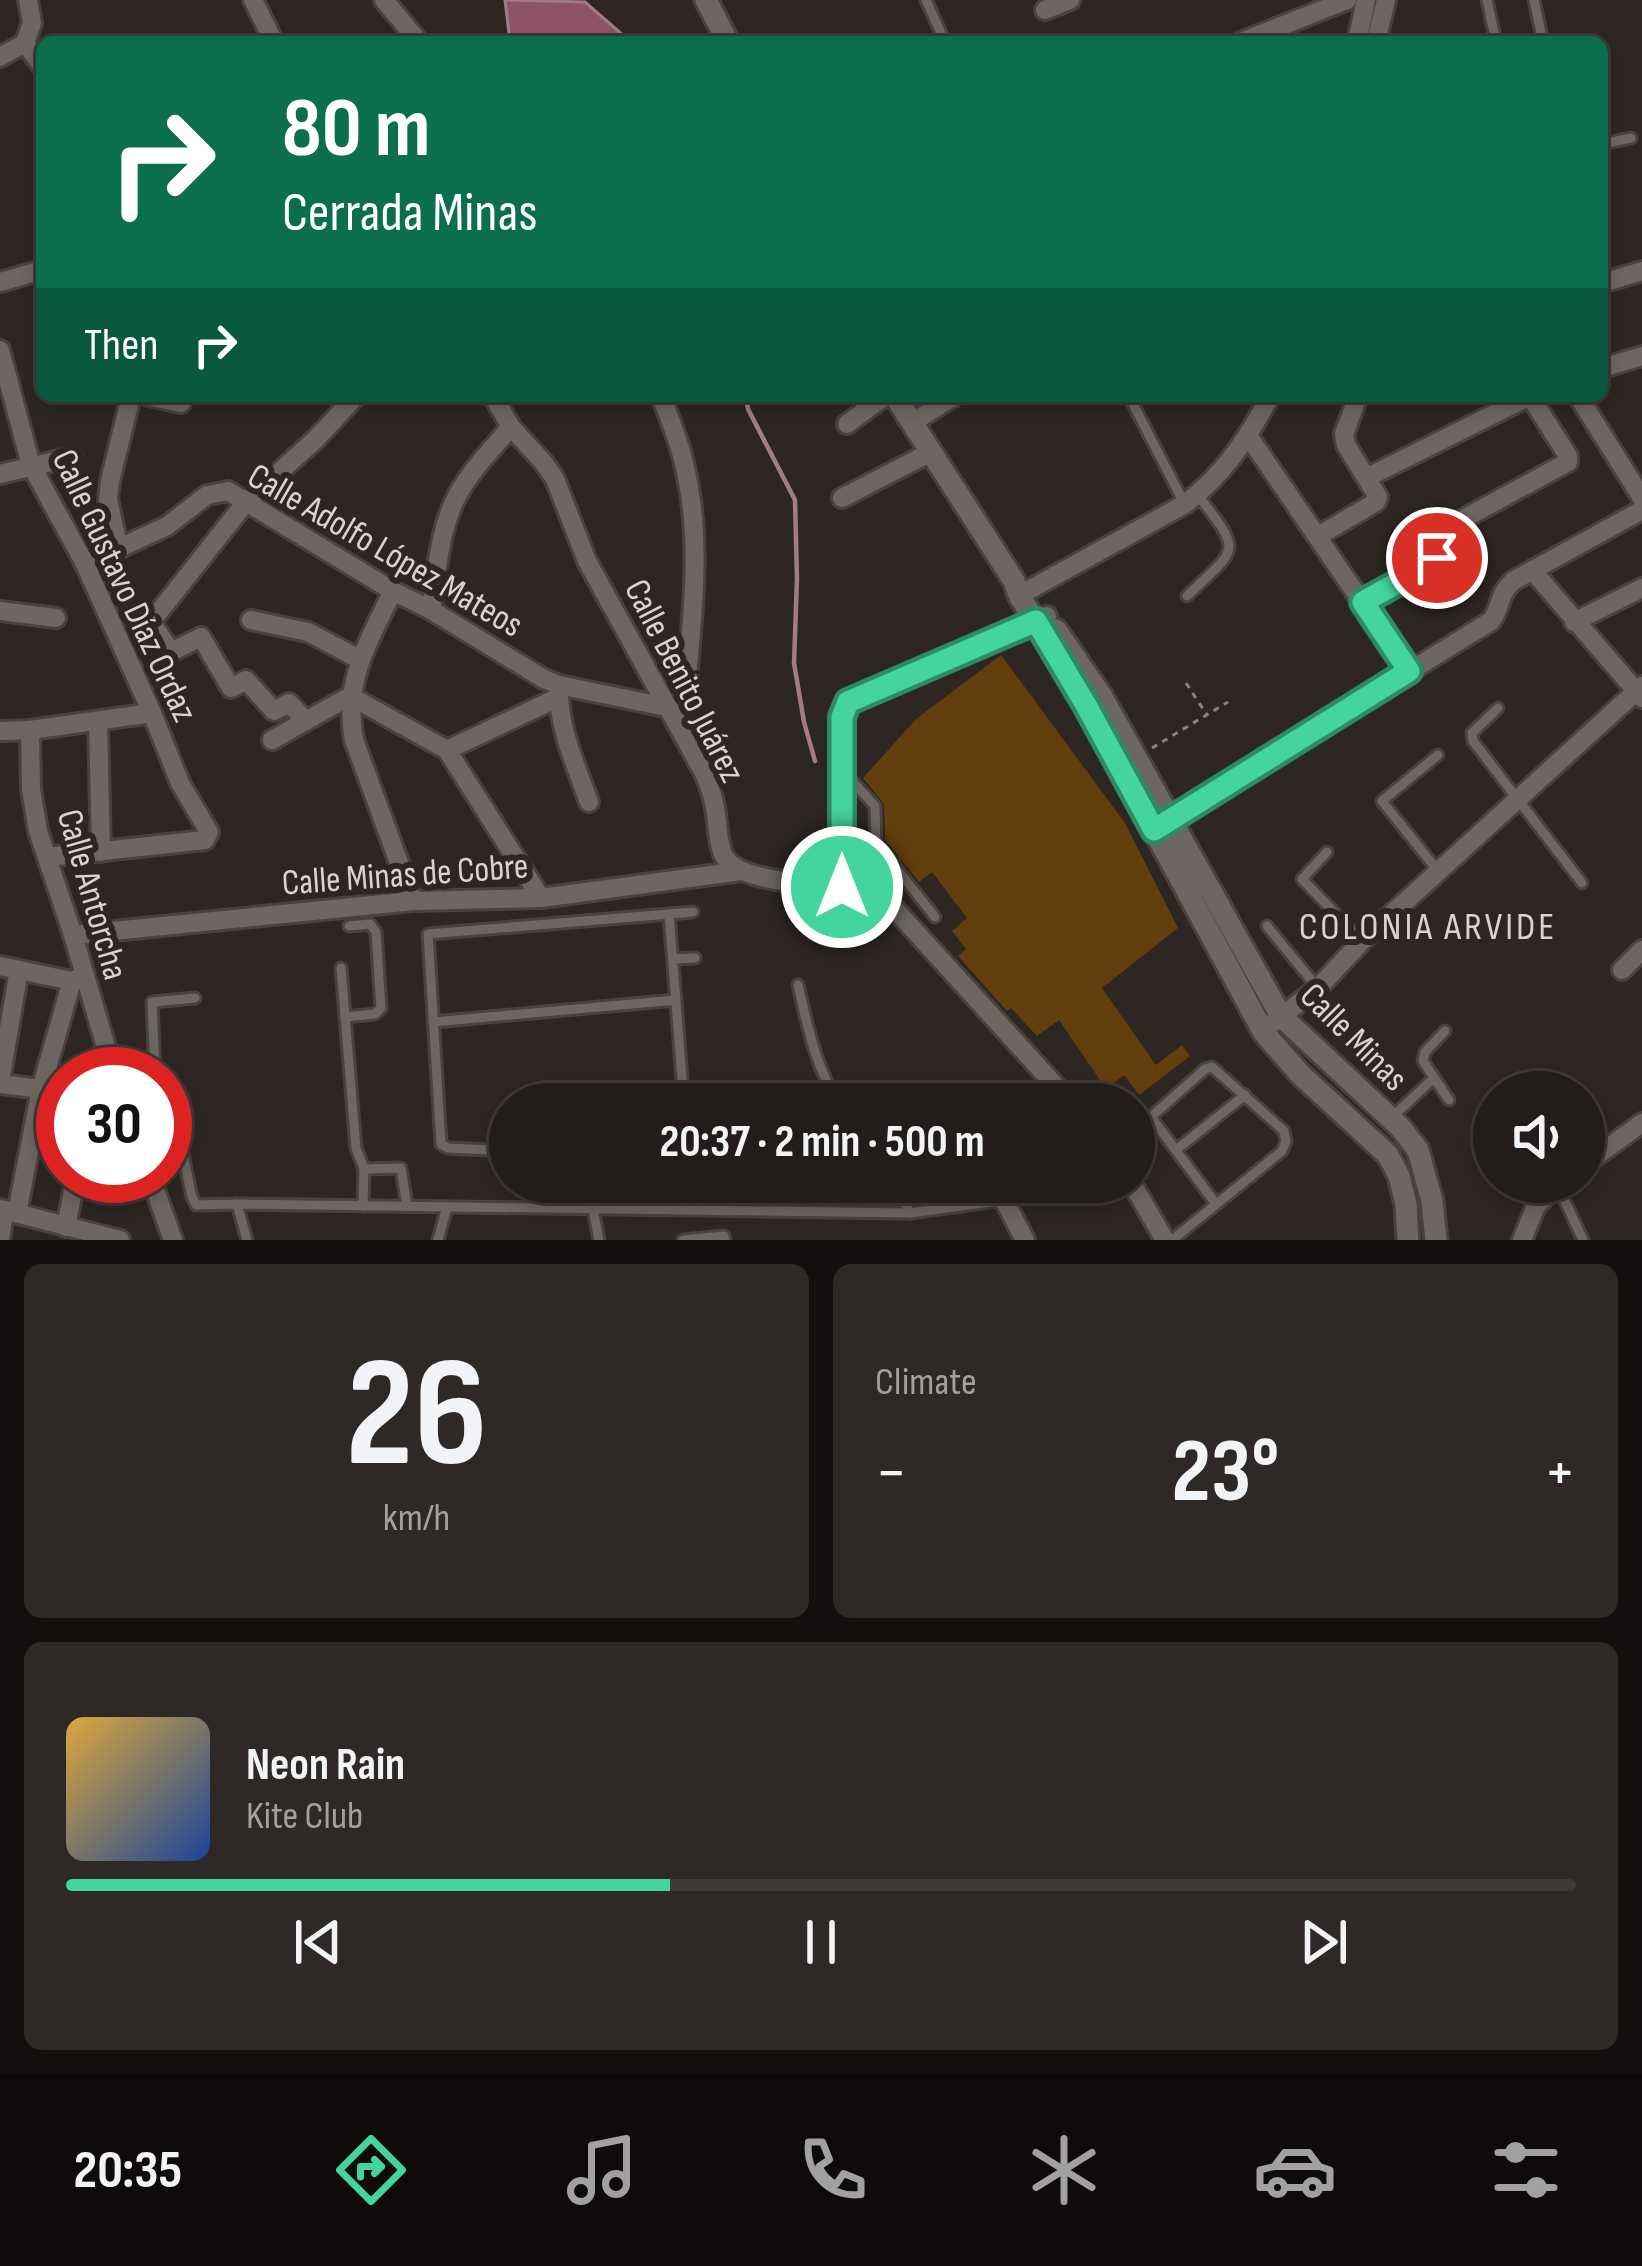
<!DOCTYPE html>
<meta charset="utf-8">
<style>
body{margin:0;font-family:"Sofia Sans Condensed",sans-serif;background:#2e2927;color:#f1f3f6;height:100vh;display:flex;flex-direction:column;font-size:45px;white-space:nowrap}
*{box-sizing:border-box;margin:0}
p{font-size:39px;color:#a2a1a2}
.icon{flex:none;width:66px;height:66px;fill:none;stroke:currentColor;stroke-width:2;stroke-linecap:round;stroke-linejoin:round}
.map{position:relative;height:1240px;overflow:hidden}
.panel{display:flex;flex-direction:column;gap:24px;padding:24px;background:#130f0e;flex:1}
.panel>*{flex:none}
.top-card{position:absolute;left:36px;top:36px;width:1572px;height:366px;border-radius:18px;box-shadow:0 6px 18px #0003,0 0 0 3px #3f3a39;background:#0b6e4f;color:#fff;overflow:hidden}
.tools{position:absolute;left:1473px;top:1071px;display:grid;gap:24px}
.tools a{display:grid;place-items:center;width:132px;height:132px;border-radius:50%;background:#221c1a;box-shadow:0 6px 18px #0003,0 0 0 3px #3f3a39;font-size:60px}
.speed{position:absolute;left:36px;top:1047px;display:flex;gap:24px;font-size:60px;font-weight:700;text-align:center}
.speed>*{display:grid;place-content:center;width:156px;height:156px;border-radius:50%;background:#221c1a;box-shadow:0 6px 18px #0003,0 0 0 3px #3f3a39;line-height:1}
.speed .limit{border:18px solid #d22;background:#fff;color:#111}
.pin{position:absolute;display:grid;place-items:center;width:102px;height:102px;color:#fff;margin:-51px;border:6px solid #fff;border-radius:50%;box-shadow:0 3px 12px #0007}
.me{position:absolute;width:132px;margin:-66px;rotate:0deg;stroke-linejoin:round;filter:drop-shadow(0 0 9px #0008)}
.turn{display:flex;align-items:center;gap:42px;height:252px;padding:0 48px;font-size:54px}
.turn .icon{width:156px;height:156px;stroke-width:2.5}
.turn b{display:block;font-size:84px;line-height:102px}
.then{display:flex;align-items:center;height:114px;padding:0 48px;background:#0003;gap:24px;font-size:45px}
.big{font-size:90px;font-weight:700;line-height:1.1}
.panel .tile{flex:1;display:flex;flex-direction:column;justify-content:center;gap:18px;min-width:0;padding:0 42px;border-radius:18px;background:#2e2927}
.panel .dial{align-items:center;gap:0}
.dial b{font-size:156px;line-height:1}
.song{display:flex;align-items:center;gap:36px}
.cover{width:144px;height:144px;border-radius:18px;background:linear-gradient(135deg,hsl(40 70% 55%),hsl(220 70% 35%))}
.played{height:12px;border-radius:6px;background:linear-gradient(90deg,#44d49f 40%,#3f3a39 40%)}
.keys{display:flex;justify-content:space-around;direction:ltr}
.heat{display:flex;justify-content:space-between;align-items:center;font-size:66px;direction:ltr}
.panel .tiles{flex:1;display:grid;gap:24px;grid-template-columns:1fr 1fr}
.tile:last-child{grid-column:span 2}
.trip{position:absolute;left:489px;top:1083px;width:666px;height:120px;border-radius:60px;background:#221c1a;box-shadow:0 6px 18px #0003,0 0 0 3px #3f3a39;font-weight:700;line-height:120px;text-align:center}
.tab-bar{display:flex;height:192px;justify-content:space-around;align-items:center;background:#0e0b0a;color:#a2a1a2}
.tab-bar .icon{width:84px;height:84px}
.tab-bar .on{color:#44d49f}
.tab-bar b{font-size:54px;color:#f1f3f6}
.map>svg:first-child{display:block}
</style>
<div class="map">
<svg width="1642" height="1240" viewBox="0 0 1642 1240">
<rect width="100%" height="100%" fill="#2d2623"/>
<polygon fill="#8d5468" stroke="#a47a88" stroke-width="3" points="505,0 585,2 631,42 510,42"/>
<g fill="none" stroke-linecap="round" stroke-linejoin="round">
<polyline stroke="#a47a88" stroke-width="4.5" points="746,396 748,409 795,500 797,579 794,663 804,722 815,761"/>
</g>
<polygon fill="#623f0d" points="1001,655 1125,823 1178,928 1102,988 1156,1065 1182,1045 1190,1056 1139,1095 1124,1075 1106,1089 1059,1020 1037,1036 1011,1008 1007,1011 958,956 966,949 952,931 967,918 932,872 919,882 885,840 884,804 863,778 916,719"/>
<g fill="none" stroke-linecap="round" stroke-linejoin="round">
<defs>
<g id="service">
<polyline points="926,0 945,42"/>
<polyline points="1487,0 1496,42"/>
<polyline points="1534,0 1543,42"/>
<polyline points="1602,144 1631,138"/>
<polyline points="1129,396 1184,503"/>
<path d="M1187,596C1239,546 1243,554 1197,494"/>
<polyline points="1498,708 1472,733 1473,741 1582,883"/>
<polyline points="1438,755 1382,801 1438,871"/>
<polyline points="845,773 875,806 876,843 935,917"/>
<polyline points="1327,852 1302,879 1362,941"/>
<polyline points="669,914 693,912"/>
<polyline points="1267,926 1317,987"/>
<polyline points="673,959 695,958"/>
<polyline points="341,968 356,1148 364,1169"/>
<path d="M798,985C808,1027 815,1068 840,1104"/>
<polyline points="345,1017 375,1014 381,1008 376,932 370,924 349,926"/>
<polyline points="433,1022 676,1000"/>
<polyline points="1445,1031 1425,1052 1423,1061 1449,1100"/>
<polyline points="155,1074 152,1002 195,998"/>
<polyline points="165,1097 174,1112 192,1197 196,1205 237,1204 910,1213 1004,1200"/>
<polyline points="1393,1116 1433,1079"/>
<polyline points="1151,1117 1216,1204"/>
<polyline points="1134,1128 1151,1117 1205,1069 1212,1067 1284,1131 1286,1141 1282,1151 1172,1240"/>
<polyline points="1176,1150 1245,1095"/>
<polyline points="510,1151 448,1148 441,1144 428,934 669,914 684,1104"/>
<polyline points="690,1182 692,1210"/>
<polyline points="894,1182 910,1213"/>
<polyline points="1557,1184 1583,1240"/>
<polyline points="237,1204 247,1240"/>
<polyline points="363,1206 364,1169 401,1168 407,1206"/>
<polyline points="593,1209 599,1240"/>
<polyline points="438,1240 447,1207"/>
<polyline points="683,1240 724,1236 725,1240"/>
</g>
<g id="minor">
<polyline points="253,0 274,42"/>
<polyline points="384,0 419,42"/>
<polyline points="1045,10 1070,0"/>
<polyline points="1241,42 1347,0"/>
<polyline points="1357,42 1366,0"/>
<polyline points="1376,42 1386,0"/>
<polyline points="25,43 32,23 28,0"/>
<polyline points="25,43 42,66"/>
<polyline points="0,57 25,43"/>
<polyline points="0,282 42,270"/>
<polyline points="1602,283 1642,271"/>
<polyline points="0,350 31,465 85,564 152,713 180,783 209,832 205,840 47,857"/>
<polyline points="1602,368 1642,356"/>
<polyline points="149,396 181,403"/>
<path d="M493,396L511,427L544,463L555,479L587,561L704,773C709,784 713,796 715,808C718,823 717,840 723,854C739,890 847,881 882,895L1072,1104"/>
<path d="M661,396C671,422 682,449 687,477C704,557 688,650 682,732"/>
<polyline points="1578,396 1642,498"/>
<polyline points="912,423 954,396"/>
<polyline points="847,424 885,396"/>
<polyline points="1249,437 1409,671"/>
<polyline points="0,474 72,457"/>
<polyline points="1368,477 1530,396"/>
<polyline points="842,498 931,452"/>
<polyline points="1318,536 1376,502 1378,497 1346,445 1344,434 1358,396"/>
<polyline points="119,549 108,500 110,481 131,396"/>
<polyline points="85,564 167,526 207,495 228,491 393,591 431,610 544,679 559,685 666,707"/>
<polyline points="1532,570 1642,698"/>
<path d="M393,591C368,643 343,681 354,740L413,901"/>
<path d="M1027,591L1185,504C1224,474 1247,440 1270,396"/>
<path d="M1363,602L1435,562C1439,552 1428,545 1432,536L1568,462V456L1530,396"/>
<path d="M431,610C437,572 439,530 457,496C471,470 492,449 511,427"/>
<polyline points="0,611 56,618"/>
<polyline points="251,620 308,632 359,659"/>
<polyline points="1574,622 1642,588"/>
<path d="M559,685C557,725 576,766 589,802"/>
<polyline points="98,721 101,852"/>
<polyline points="306,721 289,703 274,711 246,680 231,688 201,637 171,652 151,622 246,502 316,439 356,396"/>
<polyline points="30,730 31,789 38,831 73,935 114,1074"/>
<polyline points="0,731 30,730 152,713"/>
<polyline points="272,740 350,696 447,750 541,898"/>
<polyline points="447,750 553,700"/>
<path d="M1163,824L1491,621C1503,605 1496,598 1513,581L1642,510"/>
<polyline points="842,887 842,717 848,702 1047,616"/>
<polyline points="73,935 413,901 541,898 741,871"/>
<polyline points="0,966 72,981 80,978"/>
<polyline points="1622,970 1642,950"/>
<polyline points="1274,1022 1318,988 1362,941 1642,686"/>
<polyline points="0,1081 19,970"/>
<polyline points="0,1084 41,1089 63,1097"/>
<polyline points="1584,1165 1642,1123"/>
<polyline points="150,1176 173,1240"/>
<polyline points="1131,1182 1165,1240"/>
<polyline points="0,1209 120,1240"/>
<polyline points="17,1213 41,1089 72,981"/>
<polyline points="66,1227 76,1176"/>
<polyline points="0,1237 5,1210"/>
<polyline points="1025,1240 1004,1200 1038,1182"/>
<polyline points="1522,1240 1536,1206 1560,1182"/>
</g>
<g id="tertiary">
<polyline points="706,0 728,42"/>
<polyline points="895,396 1014,581 1019,595 1086,705 1264,1033 1301,1075 1388,1155 1399,1176 1406,1204 1408,1240"/>
<polyline points="1056,630 1102,697 1281,1016 1400,1127 1418,1150 1432,1201 1436,1240"/>
</g>
</defs>
<use href="#service" stroke="#484240" stroke-width="15"/>
<use href="#minor" stroke="#484240" stroke-width="24"/>
<use href="#tertiary" stroke="#484240" stroke-width="27"/>
<g stroke="#8a8481" stroke-width="3" stroke-dasharray="6 6" stroke-linecap="butt">
<polyline points="1186,683 1207,715"/>
<polyline points="1152,748 1228,702"/>
</g>
<use href="#service" stroke="#6e6662" stroke-width="9"/>
<use href="#minor" stroke="#6e6662" stroke-width="18"/>
<use href="#tertiary" stroke="#6e6662" stroke-width="21"/>
</g>
<g fill="none" stroke-linecap="round" stroke-linejoin="round">
<defs>
<polyline id="route" points="842,887 842,717 848,702 1036,621 1086,705 1154,830 1409,671 1363,602 1435,562 1437,558"/>
</defs>
<use href="#route" stroke="#2c8a67" stroke-width="30"/>
<use href="#route" stroke="#44d49f" stroke-width="21"/>
</g>
<g text-anchor="middle" stroke-width="12" stroke-linejoin="round" paint-order="stroke">
<g font-size="36" fill="#d9d4d2" stroke="#2d2623">
<text transform="translate(386 549) rotate(30)" y="13">Calle Adolfo López Mateos</text>
<text transform="translate(126 585) rotate(65)" y="13">Calle Gustavo Díaz Ordaz</text>
<text transform="translate(686 680) rotate(63)" y="13">Calle Benito Juárez</text>
<text transform="translate(405 873) rotate(-4)" y="13">Calle Minas de Cobre</text>
<text transform="translate(94 894) rotate(74)" y="13">Calle Antorcha</text>
<text transform="translate(1355 1036) rotate(45)" y="13">Calle Minas</text>
</g>
<g font-size="39" letter-spacing="3" fill="#d9d4d2" stroke="#2d2623">
<text x="1428" y="939">COLONIA ARVIDE</text>
</g>
</g>
</svg>
<div class="tools">
<a><svg class="icon" aria-label="sound" viewBox="0 0 24 24"><path d="M4 9h4l5-4v14l-5-4H4zM17 9q2 3 0 6"/></svg></a>
</div>
<div class="speed"><div class="limit">30</div></div>
<div class="pin" style="left:1437px;top:558px;background:#d93025"><svg class="icon" aria-label="arrive" viewBox="0 0 24 24"><path d="M6 21V4h12l-3 4 3 4H6"/></svg></div>
<svg class="me" style="left:842px;top:887px" viewBox="-20 -20 40 40"><circle r="17" fill="#44d49f" stroke="#fff" stroke-width="3"/><path d="M0-11L8 9 0 5-8 9z" fill="#fff"/></svg>
<div class="trip">20:37 · 2 min · 500 m</div>
<div class="top-card">
<div class="turn"><svg class="icon" aria-label="right" viewBox="0 0 24 24"><path d="M7 20v-9h11M14 6l5 5-5 5"/></svg><div><b>80 m</b>Cerrada Minas</div></div>
<div class="then">Then<svg class="icon" aria-label="right" viewBox="0 0 24 24"><path d="M7 20v-9h11M14 6l5 5-5 5"/></svg></div>
</div>
</div>
<section class="panel">
<div class="tiles">
<div class="tile dial"><b>26</b><p>km/h</p></div>
<div class="tile"><p>Climate</p>
<div class="heat"><a>−</a><b class="big">23°</b><a>+</a></div>
</div>
<div class="tile">
<div class="song"><i class="cover"></i><div><b>Neon Rain</b><p>Kite Club</p></div></div>
<div class="played"></div>
<div class="keys"><svg class="icon" aria-label="previous" viewBox="0 0 24 24"><path d="M18 5L8 12l10 7zM5 5v14"/></svg><svg class="icon" aria-label="pause" viewBox="0 0 24 24"><path d="M8 5v14M16 5v14"/></svg><svg class="icon" aria-label="next" viewBox="0 0 24 24"><path d="M6 5l10 7-10 7zM19 5v14"/></svg></div>
</div>
</div>
</section>
<nav class="tab-bar">
<b>20:35</b>
<svg class="icon on" aria-label="directions" viewBox="0 0 24 24"><path d="M12 3l9 9-9 9-9-9zM9 14v-3h6M13 9l2 2-2 2"/></svg>
<svg class="icon" aria-label="music" viewBox="0 0 24 24"><path d="M9 18V5l10-2v13"/><circle cx="6" cy="18" r="3"/><circle cx="16" cy="16" r="3"/></svg>
<svg class="icon" aria-label="phone" viewBox="0 0 24 24"><path d="M5 4h4l2 5-3 2q2 4 5 5l2-3 5 2v4C11 20 4 13 5 4z"/></svg>
<svg class="icon" aria-label="climate" viewBox="0 0 24 24"><path d="M12 3v18M4 7l16 10M4 17L20 7"/></svg>
<svg class="icon" aria-label="car" viewBox="0 0 24 24"><path d="M5 17H2v-5l4-1 3-4h7l3 4 3 1v5h-3M9 17h6M6 11h13"/><circle cx="7" cy="17" r="2"/><circle cx="17" cy="17" r="2"/></svg>
<svg class="icon" aria-label="filters" viewBox="0 0 24 24"><path d="M4 7h16M4 17h16"/><circle cx="9" cy="7" r="2"/><circle cx="15" cy="17" r="2"/></svg>
</nav>
